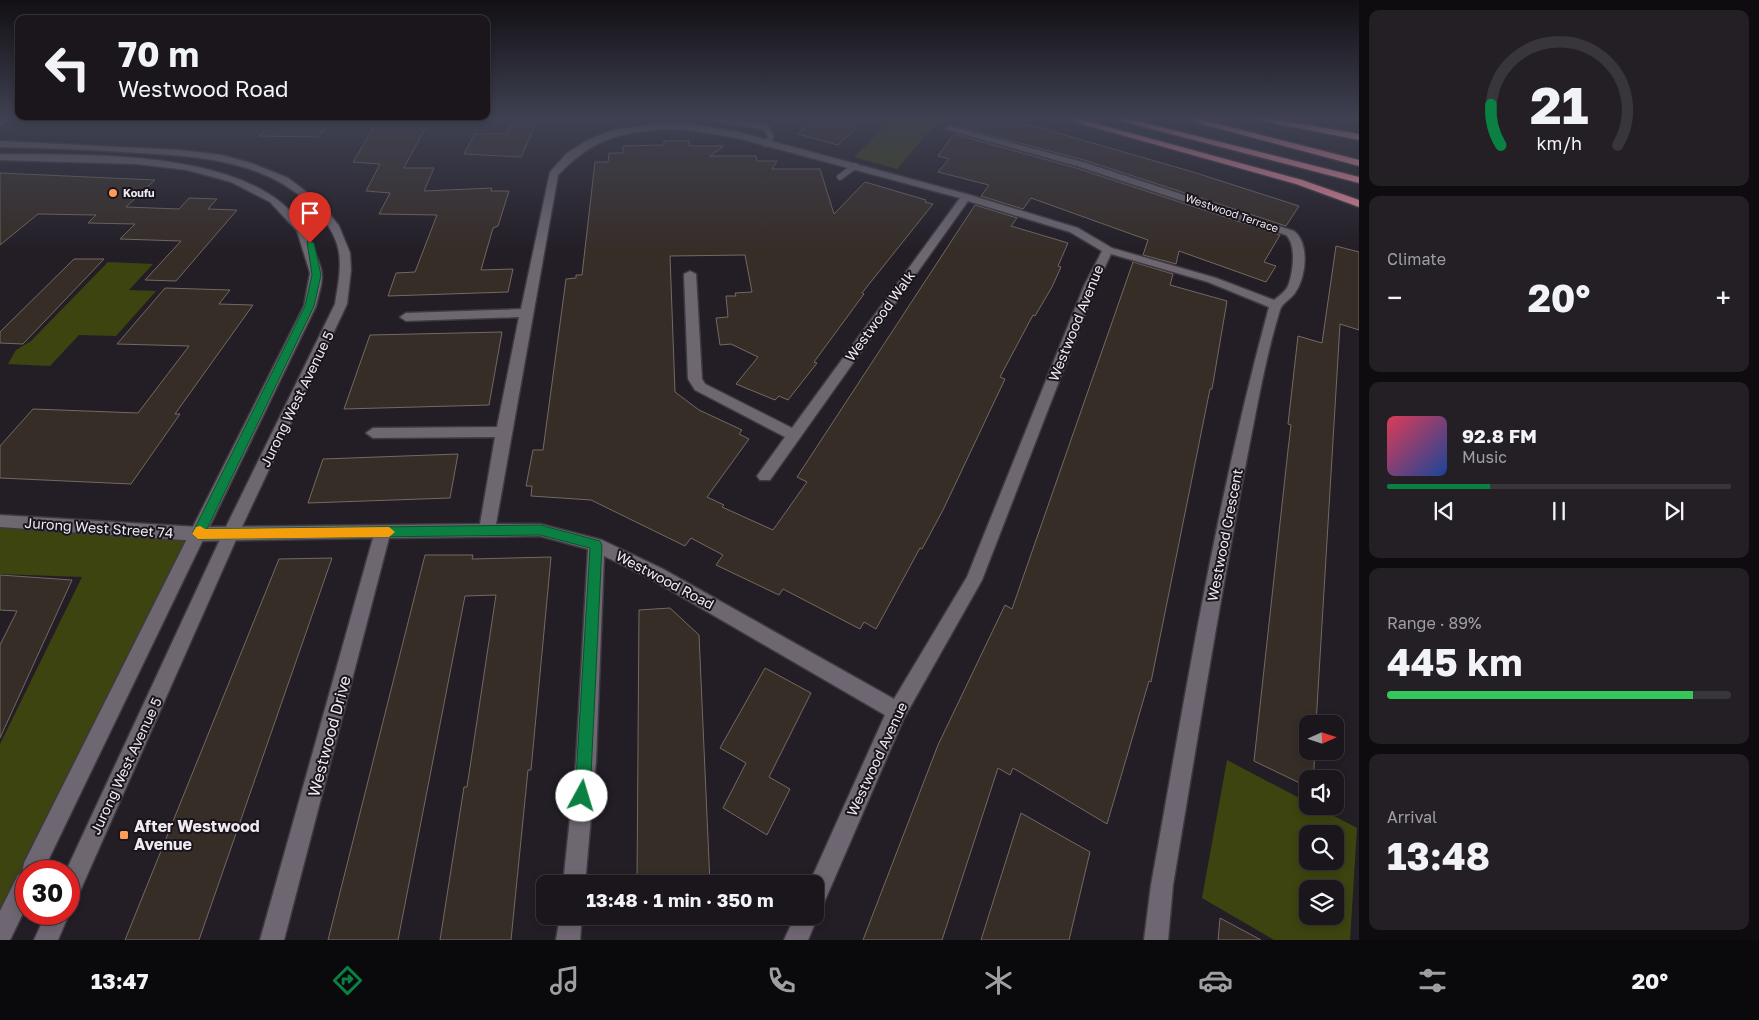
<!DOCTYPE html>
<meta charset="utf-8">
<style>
body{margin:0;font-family:"Golos Text",sans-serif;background:#231f25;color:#f1f3f6;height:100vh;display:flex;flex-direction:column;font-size:19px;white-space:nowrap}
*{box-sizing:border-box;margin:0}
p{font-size:16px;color:#9f9fa3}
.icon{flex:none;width:28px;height:28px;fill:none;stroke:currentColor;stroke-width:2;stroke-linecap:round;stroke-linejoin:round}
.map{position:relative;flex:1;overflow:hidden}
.drawer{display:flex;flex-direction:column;gap:10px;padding:10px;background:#0e0c0f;width:400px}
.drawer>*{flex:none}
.guide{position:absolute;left:15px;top:15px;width:475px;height:105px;border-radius:10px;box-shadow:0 2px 8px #0003,0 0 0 1px #38353b;background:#1a161c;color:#f1f3f6;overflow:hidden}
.needle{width:32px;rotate:87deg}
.controls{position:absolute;left:1299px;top:715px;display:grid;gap:10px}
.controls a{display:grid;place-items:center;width:45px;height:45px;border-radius:10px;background:#1a161c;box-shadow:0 2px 8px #0003,0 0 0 1px #38353b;font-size:25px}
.speed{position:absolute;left:15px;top:860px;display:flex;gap:10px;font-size:25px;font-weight:700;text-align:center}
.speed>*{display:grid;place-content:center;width:65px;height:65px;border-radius:50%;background:#1a161c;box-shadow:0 2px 8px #0003,0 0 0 1px #38353b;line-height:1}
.speed .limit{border:8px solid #d22;background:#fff;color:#111}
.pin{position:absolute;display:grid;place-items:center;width:42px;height:42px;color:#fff;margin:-51px -21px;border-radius:50% 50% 50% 0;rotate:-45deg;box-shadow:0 0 5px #0007}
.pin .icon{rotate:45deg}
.me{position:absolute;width:55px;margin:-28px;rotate:6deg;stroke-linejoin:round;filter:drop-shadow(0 0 4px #0008)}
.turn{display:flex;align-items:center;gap:18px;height:105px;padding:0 20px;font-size:22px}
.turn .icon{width:65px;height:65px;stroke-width:2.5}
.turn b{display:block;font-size:35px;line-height:42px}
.big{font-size:38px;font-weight:700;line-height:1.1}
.drawer .widget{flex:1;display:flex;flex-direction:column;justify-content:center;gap:8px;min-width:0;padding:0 18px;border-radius:10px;background:#231f25}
.drawer .dial{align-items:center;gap:0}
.dial svg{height:130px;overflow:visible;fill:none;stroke:#38353b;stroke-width:7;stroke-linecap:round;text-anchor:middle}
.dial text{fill:#f1f3f6;stroke:none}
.song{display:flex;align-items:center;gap:15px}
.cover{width:60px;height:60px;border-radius:8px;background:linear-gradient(135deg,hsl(350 70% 55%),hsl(220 70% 35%))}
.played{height:5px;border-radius:2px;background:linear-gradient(90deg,#0b8043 30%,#38353b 30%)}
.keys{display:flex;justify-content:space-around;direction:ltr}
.heat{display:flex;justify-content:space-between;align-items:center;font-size:28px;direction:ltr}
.charge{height:8px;border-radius:4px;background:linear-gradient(90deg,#34c759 89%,#38353b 0)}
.trip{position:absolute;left:536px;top:875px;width:288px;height:50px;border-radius:10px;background:#1a161c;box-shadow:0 2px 8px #0003,0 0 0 1px #38353b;font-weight:700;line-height:50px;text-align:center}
.menu{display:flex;height:80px;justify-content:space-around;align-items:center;background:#0a090b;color:#9f9fa3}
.menu .icon{width:35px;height:35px}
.menu .selected{color:#0b8043}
.menu b{font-size:22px;color:#f1f3f6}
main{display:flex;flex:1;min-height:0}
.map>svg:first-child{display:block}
</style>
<main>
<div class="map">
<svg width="1359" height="940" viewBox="0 0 1359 940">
<rect width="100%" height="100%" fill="#231e26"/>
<g fill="#3d4410" fill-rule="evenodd">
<polygon points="892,119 940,119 897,169 854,157"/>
<polygon points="108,262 153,264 129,290 156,291 116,336 79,335 50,366 8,364 16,350 31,341"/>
<polygon points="0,525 198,534 0,924 0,744 82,577 0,574"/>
<path d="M1227,760L1307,802L1308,806H1315L1357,828L1350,940H1274L1202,898ZM1308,834H1335V861H1308ZM1308,889H1335V916H1308Z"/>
</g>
<g fill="#362d27" stroke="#746962">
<polygon points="275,119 333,119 318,137 259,136"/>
<polygon points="383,119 430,119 404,168 434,168 424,191 492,188 491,191 509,191 498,226 493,228 481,270 513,269 508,292 388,296 396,273 415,272 437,215 379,214 390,193 366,191 380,164 353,162 375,125"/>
<polygon points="518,119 538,119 521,157 464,154 475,134 507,134 510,125 516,125"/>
<polygon points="816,119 865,119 838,145 798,134"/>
<polygon points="964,119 1009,119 1193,172 1299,206 1286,226 1084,160 959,127"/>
<polygon points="954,134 1076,168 1280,235 1264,262 1276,266 1266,282 1179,251 1176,264 1143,255 1148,240 1031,198 1023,209 981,196 989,185 938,172 949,159 938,156"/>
<polygon points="664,141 689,141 689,146 724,146 710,156 756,156 757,161 777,161 772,169 820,169 834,214 865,182 926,200 925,202 933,204 862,293 864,294 814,362 817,363 788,400 779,396 775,400 736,384 758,357 731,344 720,345 716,318 728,317 726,296 736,296 735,293 752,292 745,255 670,256 675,392 699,410 742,430 739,434 749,439 707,497 724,505 722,507 773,530 807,482 797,477 975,205 1017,218 1011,226 1068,243 1058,266 1061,267 1052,287 1035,316 1033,315 1000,377 1005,379 943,510 922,549 920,548 876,629 864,622 860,629 783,589 779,595 716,565 723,555 691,538 685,546 591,500 531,496 532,486 526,486 533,450 543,450 566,279 576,278 576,275 582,275 595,162 608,162 609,153 623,153 623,146 664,145"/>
<polygon points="0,173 155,180 126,207 179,209 189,198 217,199 208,209 237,210 176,281 145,280 181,241 120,239 135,224 88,223 96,215 38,214 0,245"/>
<polygon points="1336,246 1359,252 1359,330 1340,324 1316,724 1308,724 1308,751 1315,751 1314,767 1313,779 1308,779 1308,787 1254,761 1288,450 1291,425 1288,424 1298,336 1322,343"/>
<polygon points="74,259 104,259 23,344 0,343 0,332"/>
<polygon points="1133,262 1173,274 1170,285 1227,301 1212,389 1210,389 1151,682 1149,681 1107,824 1013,768 1010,775 998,768 942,940 863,940 938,745 1005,605 1012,609"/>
<polygon points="165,288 230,290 219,304 253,305 175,414 180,414 131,484 0,478 0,446 33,409 138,413 189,346 117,344"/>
<polygon points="502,332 489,405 344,409 370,335"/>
<polygon points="458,454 450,498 308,503 323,459"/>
<polygon points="425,555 473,555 472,559 551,557 531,770 528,770 511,940 440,940 464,787 467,787 496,595 465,596 398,940 328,940"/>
<polygon points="332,558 199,940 125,940 279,559"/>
<polygon points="0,575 72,580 0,738 0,645 17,611 0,610"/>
<polygon points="670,608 699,635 710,884 637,884 639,610"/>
<polygon points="765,668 811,693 769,777 790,789 767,835 723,808 746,763 720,748"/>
<polygon points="1021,813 1090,852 1069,940 981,940"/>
<polygon points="1220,918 1261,940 1218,940"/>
</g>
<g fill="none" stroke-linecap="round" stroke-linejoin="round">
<defs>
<g id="lane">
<polyline points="716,119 766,127 771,137 766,144"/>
<polyline points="840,177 855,166"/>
</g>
<g id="street">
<polygon points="0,119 9,119 0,126"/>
<path d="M664,123L689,124L738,132L970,195L1078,228L1112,248L1216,278L1274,300C1279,296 1285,292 1288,286C1293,273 1297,245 1286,235L1077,166L945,129L949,126L1083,162L1294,231C1310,244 1306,277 1295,293C1291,299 1282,303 1280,310C1271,339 1264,371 1258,401C1226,562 1200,723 1173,885L1168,940H1144L1151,885C1186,692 1217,497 1269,307L1208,282L1111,254L1096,286L982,580L904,718L823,905L815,908L818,916L808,940H784L795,916H815V884H809L885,715L651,579L604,556L596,761L585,884H563L576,761L588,549L540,536L389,538L284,940H260L373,538L198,541L0,527V515L198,527L480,524L495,437L373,438L366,433L373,428L497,427L519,317L406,321L400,317L406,313L521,309L550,172L567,153L588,140L614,130ZM664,129L689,130L737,138L960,198L792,428L705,384L702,379L696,274L690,271L684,274L688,379L695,390L785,437L757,476L760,480H770L968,201L1070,232L1102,251L1084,286L967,577L894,699L663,569L602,540L540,524H496L558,175C590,141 618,132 664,129Z"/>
<polygon points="560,916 582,916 580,940 556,940"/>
</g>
<g id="secondary">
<path d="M0,141L180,150L221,155L251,163L288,178L321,203L339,226L350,253L351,270L347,304L239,533L77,898L69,901V871H66L223,533L335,304C338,285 343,263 337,244C332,229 322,215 310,204C259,157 190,156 125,152C83,149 42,148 0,147Z"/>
<path d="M0,154C88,156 278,145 313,247C316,256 322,267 322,276C322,286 318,296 316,306L43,871H26V907L10,940H0V911L18,875L22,874L24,863L304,306L310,273L297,231L270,202L231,182L187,170L137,164L0,160Z"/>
<polygon points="69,912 69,914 58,940 34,940 46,914"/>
</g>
<g id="highway">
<polygon points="1064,119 1079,119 1302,180 1359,200 1359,207 1296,184"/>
<polygon points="1113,119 1129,119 1359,177 1359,183"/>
<polygon points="1183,119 1199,119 1359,160 1359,166"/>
<polygon points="1252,119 1273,119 1359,134 1359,140"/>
</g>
</defs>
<use href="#lane" stroke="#3e3a40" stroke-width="8"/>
<use href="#street" stroke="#3e3a40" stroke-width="3"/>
<use href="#secondary" stroke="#3e3a40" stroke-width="3"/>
<use href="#highway" stroke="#3e3a40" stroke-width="3"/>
<use href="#lane" stroke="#6e6771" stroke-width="5.5"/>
<use href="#street" fill="#6e6771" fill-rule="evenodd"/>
<use href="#secondary" fill="#6e6771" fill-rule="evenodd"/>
<use href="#highway" fill="#ec8c9d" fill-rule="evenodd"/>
</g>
<linearGradient id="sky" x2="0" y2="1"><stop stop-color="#131015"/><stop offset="0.47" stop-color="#3f4152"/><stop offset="1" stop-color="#3f4152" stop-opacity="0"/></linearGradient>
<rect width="1359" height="251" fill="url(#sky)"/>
<polygon fill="#0b8043" stroke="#07532c" points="307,241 314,243 321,275 314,306 207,529 540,525 600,541 602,545 590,796 588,801 582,804 577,801 575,796 590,548 540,535 198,539 192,534 305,306 312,275"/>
<polygon fill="#f59e0b" points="200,526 205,529 389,527 395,532 389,537 198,539 192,534 196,527"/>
<g fill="#fd9c56" stroke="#1a141c" stroke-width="2">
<circle cx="113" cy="193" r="5"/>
<rect x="119" y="830" width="10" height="10" rx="2.5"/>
</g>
<g text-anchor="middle" stroke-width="4" stroke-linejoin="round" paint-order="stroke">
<g font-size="11" font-weight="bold" fill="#eeeaf0" stroke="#1a141c" text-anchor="start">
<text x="123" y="197">Koufu</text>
</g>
<g font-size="11" fill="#eeeaf0" stroke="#1a141c">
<text transform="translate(1232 213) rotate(19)" y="4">Westwood Terrace</text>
</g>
<g font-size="14" fill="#eeeaf0" stroke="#1a141c">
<text transform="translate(880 316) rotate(-54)" y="5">Westwood Walk</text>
<text transform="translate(1076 323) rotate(-68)" y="5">Westwood Avenue</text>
<text transform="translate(297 399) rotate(-64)" y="5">Jurong West Avenue 5</text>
<text transform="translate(99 528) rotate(4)" y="5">Jurong West Street 74</text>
<text transform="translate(1225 535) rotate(-79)" y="5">Westwood Crescent</text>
<text transform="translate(665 580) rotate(28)" y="5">Westwood Road</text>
<text transform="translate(877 759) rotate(-65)" y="5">Westwood Avenue</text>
<text transform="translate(126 766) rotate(-65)" y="5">Jurong West Avenue 5</text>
</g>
<g font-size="16" fill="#eeeaf0" stroke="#1a141c">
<text transform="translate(329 736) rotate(-75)" y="6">Westwood Drive</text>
</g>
<g font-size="16" font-weight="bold" fill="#eeeaf0" stroke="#1a141c" text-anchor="start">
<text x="134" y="832">After Westwood<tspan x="134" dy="18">Avenue</tspan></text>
</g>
</g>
</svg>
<div class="controls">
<a><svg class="needle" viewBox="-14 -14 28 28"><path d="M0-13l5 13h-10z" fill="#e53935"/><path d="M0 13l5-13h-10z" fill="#9f9fa3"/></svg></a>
<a><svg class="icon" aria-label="sound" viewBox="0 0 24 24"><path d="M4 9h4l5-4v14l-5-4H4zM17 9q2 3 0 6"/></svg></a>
<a><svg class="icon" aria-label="search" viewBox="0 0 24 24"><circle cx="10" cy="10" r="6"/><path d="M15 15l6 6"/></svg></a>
<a><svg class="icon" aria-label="layers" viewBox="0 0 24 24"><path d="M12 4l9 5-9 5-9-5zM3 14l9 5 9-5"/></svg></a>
</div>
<div class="speed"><div class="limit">30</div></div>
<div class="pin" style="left:310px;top:243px;background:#d93025"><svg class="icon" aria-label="arrive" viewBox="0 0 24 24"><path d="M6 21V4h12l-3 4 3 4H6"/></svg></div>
<svg class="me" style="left:582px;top:796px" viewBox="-20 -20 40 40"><circle r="19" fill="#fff"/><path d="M0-13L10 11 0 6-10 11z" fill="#0b8043"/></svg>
<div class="trip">13:48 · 1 min · 350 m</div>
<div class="guide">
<div class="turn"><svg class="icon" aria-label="left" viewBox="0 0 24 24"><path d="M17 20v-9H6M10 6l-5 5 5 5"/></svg><div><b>70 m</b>Westwood Road</div></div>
</div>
</div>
<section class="drawer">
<div class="widget dial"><svg viewBox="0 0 100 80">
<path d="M14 69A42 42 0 1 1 86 69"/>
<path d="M14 69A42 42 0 0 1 8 44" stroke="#0b8043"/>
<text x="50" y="56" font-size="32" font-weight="700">21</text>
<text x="50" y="72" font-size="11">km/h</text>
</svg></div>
<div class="widget"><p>Climate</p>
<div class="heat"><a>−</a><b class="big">20°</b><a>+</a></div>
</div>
<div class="widget">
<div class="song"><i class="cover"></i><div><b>92.8 FM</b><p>Music</p></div></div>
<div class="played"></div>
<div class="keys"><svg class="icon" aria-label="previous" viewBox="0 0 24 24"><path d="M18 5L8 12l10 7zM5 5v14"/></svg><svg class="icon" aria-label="pause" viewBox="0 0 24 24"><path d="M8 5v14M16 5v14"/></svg><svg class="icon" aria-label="next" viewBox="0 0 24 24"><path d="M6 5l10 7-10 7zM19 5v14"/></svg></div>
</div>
<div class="widget"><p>Range · 89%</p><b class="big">445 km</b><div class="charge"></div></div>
<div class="widget"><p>Arrival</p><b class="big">13:48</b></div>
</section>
</main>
<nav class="menu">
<b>13:47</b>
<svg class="icon selected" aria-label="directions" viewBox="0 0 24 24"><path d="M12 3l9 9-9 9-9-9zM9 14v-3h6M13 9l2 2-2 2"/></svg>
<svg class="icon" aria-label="music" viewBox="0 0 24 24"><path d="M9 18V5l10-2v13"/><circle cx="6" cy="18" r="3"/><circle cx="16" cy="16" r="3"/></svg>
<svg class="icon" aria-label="phone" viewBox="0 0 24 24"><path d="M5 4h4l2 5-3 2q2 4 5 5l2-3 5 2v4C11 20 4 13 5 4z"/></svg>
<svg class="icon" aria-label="climate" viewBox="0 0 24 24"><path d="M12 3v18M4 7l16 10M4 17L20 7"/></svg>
<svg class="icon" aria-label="car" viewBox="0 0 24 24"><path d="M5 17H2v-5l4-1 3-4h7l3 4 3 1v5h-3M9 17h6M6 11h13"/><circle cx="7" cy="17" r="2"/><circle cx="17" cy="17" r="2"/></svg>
<svg class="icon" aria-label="filters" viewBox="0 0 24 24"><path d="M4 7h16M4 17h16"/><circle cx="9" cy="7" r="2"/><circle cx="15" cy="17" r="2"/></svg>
<b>20°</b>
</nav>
